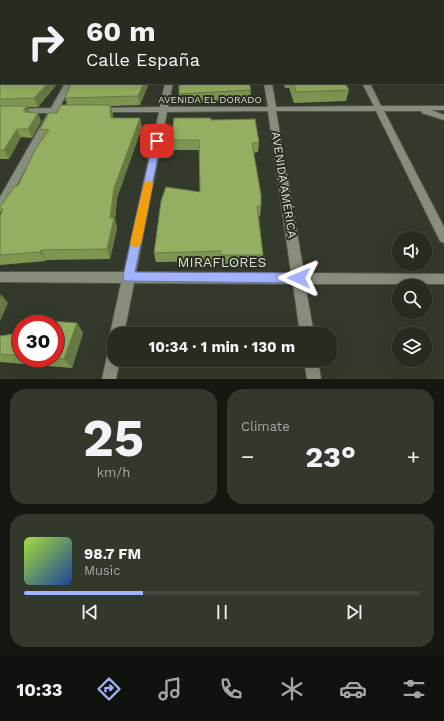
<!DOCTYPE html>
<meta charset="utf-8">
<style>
body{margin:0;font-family:"Work Sans",sans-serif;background:#33382d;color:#f1f3f6;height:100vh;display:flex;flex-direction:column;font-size:15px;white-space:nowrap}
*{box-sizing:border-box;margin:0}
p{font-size:13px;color:#a4a7a5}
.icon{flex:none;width:22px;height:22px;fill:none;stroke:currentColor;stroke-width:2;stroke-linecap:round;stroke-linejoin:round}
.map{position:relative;height:379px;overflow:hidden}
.panel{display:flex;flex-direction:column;gap:10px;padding:10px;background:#151812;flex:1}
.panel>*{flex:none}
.banner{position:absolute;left:0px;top:0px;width:444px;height:84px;box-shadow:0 4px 16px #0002,0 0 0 1px #43483e;background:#272c20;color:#f1f3f6;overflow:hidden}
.buttons{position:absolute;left:392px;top:231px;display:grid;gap:8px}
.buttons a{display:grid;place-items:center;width:40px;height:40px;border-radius:50%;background:#272c20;box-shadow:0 4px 16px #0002,0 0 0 1px #43483e;font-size:20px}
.speed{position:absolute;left:12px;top:315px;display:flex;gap:8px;font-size:20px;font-weight:700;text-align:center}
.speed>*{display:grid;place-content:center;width:52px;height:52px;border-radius:50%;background:#272c20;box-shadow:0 4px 16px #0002,0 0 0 1px #43483e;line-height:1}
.speed .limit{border:6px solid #d22;background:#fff;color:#111}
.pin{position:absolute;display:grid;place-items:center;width:34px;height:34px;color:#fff;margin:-17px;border-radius:8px;box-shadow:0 2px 6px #0006}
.me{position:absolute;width:44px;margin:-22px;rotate:271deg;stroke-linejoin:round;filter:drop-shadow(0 0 3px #0008)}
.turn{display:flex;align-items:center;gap:14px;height:84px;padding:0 20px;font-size:18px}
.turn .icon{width:52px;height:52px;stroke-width:2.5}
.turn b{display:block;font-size:28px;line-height:34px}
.big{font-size:30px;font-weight:700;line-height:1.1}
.panel .tile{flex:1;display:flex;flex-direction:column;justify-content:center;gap:6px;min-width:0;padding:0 14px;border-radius:16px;background:#33382d}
.panel .dial{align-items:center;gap:0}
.dial b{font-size:52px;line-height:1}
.song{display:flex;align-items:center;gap:12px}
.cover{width:48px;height:48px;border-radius:6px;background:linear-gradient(135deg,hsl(80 70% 55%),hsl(220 70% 35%))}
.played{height:4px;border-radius:2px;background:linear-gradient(90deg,#a3b2fd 30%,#43483e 30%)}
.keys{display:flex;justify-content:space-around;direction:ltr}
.heat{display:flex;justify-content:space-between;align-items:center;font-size:22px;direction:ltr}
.panel .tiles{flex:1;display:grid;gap:10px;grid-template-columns:1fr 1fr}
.tile:last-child{grid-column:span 2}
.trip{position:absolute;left:107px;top:327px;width:230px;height:40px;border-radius:16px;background:#272c20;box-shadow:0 4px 16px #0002,0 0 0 1px #43483e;font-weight:700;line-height:40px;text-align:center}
.dock{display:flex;height:64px;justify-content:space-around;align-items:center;background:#10120d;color:#a4a7a5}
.dock .icon{width:28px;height:28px}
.dock .current{color:#a3b2fd}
.dock b{font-size:18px;color:#f1f3f6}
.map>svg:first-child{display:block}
</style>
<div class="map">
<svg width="444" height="379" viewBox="0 0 444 379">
<rect width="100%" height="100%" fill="#343a2b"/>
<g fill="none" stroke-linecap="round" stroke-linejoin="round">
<defs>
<g id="minor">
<polygon points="40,0 46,0 39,1"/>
<polygon points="111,0 117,0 110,1"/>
<polygon points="183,0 189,0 182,1"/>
<rect x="250" y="0" width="6" height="1"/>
<rect x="322" y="0" width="6" height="1"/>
<polygon points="401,0 407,0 408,1 402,1"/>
<rect x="443" y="8" width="1" height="4"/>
<polygon points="65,83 73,83 59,108 72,108 76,110 72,112 56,113 4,209 0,210 0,197 48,113 0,113 0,109 51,108"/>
<path d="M165,83H173L168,107H268L264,83H272L276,107L374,106L362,83H370L381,106H444V110H431L444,115V120L422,113L421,111H384L444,227V243L440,241L376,111H276L304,273L444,274V284H305L314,334H300L293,284L134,283L124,334H114V340L110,334L121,283L0,282V272H124L159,112H98L94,110L98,108L160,107ZM268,111L291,273L136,272L167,112Z"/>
<polygon points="114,345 114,360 120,360 116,379 102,379 109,347"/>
<polygon points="304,360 318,360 321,379 307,379"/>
</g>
</defs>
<use href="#minor" stroke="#51564a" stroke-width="2"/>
<use href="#minor" fill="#878e7d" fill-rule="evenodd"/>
</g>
<g fill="#7f9653">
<polygon points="0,29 1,83 58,83 38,107 28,107 30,112 41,121 32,138 21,137 9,159 0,159 0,160"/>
<polygon points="71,83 149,83 140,105 111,106 113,114 113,118 142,127 117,198 115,219 117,228 110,259 46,260 46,261 0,265 0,216 1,213 0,211 0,207 18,186 43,138 40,129 67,105 65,98"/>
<polygon points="283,83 355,83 345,84 349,90 346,101 294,103 289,88 285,88"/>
<polygon points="251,90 250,100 180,104 179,94"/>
<polygon points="212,120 259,142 258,152 254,153 261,206 260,216 259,216 263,255 262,264 221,265 221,261 156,262 154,253 200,192 199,150 172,150 171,140"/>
<polygon points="77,323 83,333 72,368 0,362 0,336 21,333 21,358 55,358"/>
</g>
<g fill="#687a44">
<polygon points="22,0 31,0 30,1 21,1"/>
<polygon points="48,83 58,83 38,107 34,98"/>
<polygon points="144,83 149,83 140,105 138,96"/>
<polygon points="110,105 113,114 113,127 111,118"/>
<polygon points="27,106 31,114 30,119 23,110"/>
<polygon points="38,113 41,121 32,138 28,129"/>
<polygon points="140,118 142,127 117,198 115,219 117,228 110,259 107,249 114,188"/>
<polygon points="17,129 21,137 9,159 4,150"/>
<polygon points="41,250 46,260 46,261 40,252"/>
<polygon points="1,294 8,303 0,321 0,297"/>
<polygon points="77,323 83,333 72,368 64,359"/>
</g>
<g fill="#94af61" stroke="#687a44">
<polygon points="0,0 22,0 21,1 1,1 1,22 0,23"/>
<polygon points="0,29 1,29 1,83 48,83 34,98 0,99"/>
<polygon points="71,83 144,83 138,96 65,98"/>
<polygon points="179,83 249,83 251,90 179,94"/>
<polygon points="293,83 345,83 349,90 296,92"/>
<polygon points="61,105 110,105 111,118 140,118 114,188 110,218 114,218 107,249 41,250 40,252 0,255 0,216 3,209 0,209 0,207 15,186 18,186 36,148 49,130 40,129 49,113 57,113"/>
<polygon points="0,106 27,106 23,110 26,110 25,112 38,113 28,129 17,129 4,150 0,150"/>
<polygon points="174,118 211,118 211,120 255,119 259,142 252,143 261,195 261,206 257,206 263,255 221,255 221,251 154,253 161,201 166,187 200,192 199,140 171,140"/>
<polygon points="26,319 77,323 64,359 51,358 55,358 55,324 26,324"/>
<polygon points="21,333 21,356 0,354 0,336"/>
</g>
<polygon fill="#a3b2fd" stroke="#6a74a4" points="157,138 161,141 135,272 299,273 303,274 304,278 303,281 299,283 124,281 123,277 153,141"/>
<polygon fill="#f59e0b" points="148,180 153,183 141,244 135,248 130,244 144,183"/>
<g text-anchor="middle" stroke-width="4" stroke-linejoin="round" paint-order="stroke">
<g font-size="10" fill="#dbdfd6" stroke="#2a3022">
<text x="210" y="103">AVENIDA EL DORADO</text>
</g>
<g font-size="12" fill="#dbdfd6" stroke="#2a3022">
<text transform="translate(284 185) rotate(81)" y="4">AVENIDA AMÉRICA</text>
</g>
<g font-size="14" fill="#dbdfd6" stroke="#2a3022">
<text x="222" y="267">MIRAFLORES</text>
</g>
</g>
</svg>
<div class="buttons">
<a><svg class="icon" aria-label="sound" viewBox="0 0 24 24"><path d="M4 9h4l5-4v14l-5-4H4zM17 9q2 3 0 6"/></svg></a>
<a><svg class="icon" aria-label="search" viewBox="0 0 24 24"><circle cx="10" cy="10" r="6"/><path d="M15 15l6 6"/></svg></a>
<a><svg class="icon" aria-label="layers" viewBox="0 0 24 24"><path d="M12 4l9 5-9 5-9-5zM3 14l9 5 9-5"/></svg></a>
</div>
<div class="speed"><div class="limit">30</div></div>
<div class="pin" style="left:157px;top:141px;background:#d93025"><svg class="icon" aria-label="arrive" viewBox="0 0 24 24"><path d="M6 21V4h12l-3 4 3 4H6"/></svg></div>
<svg class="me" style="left:299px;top:278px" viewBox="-20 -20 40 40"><path d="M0-17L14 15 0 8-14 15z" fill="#a3b2fd" stroke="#fff" stroke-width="4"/></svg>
<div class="trip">10:34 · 1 min · 130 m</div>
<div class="banner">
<div class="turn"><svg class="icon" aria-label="right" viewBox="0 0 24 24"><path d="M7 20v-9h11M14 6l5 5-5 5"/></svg><div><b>60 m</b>Calle España</div></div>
</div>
</div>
<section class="panel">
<div class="tiles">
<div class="tile dial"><b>25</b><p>km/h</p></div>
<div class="tile"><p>Climate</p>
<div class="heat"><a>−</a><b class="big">23°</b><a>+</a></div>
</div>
<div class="tile">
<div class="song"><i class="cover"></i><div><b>98.7 FM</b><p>Music</p></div></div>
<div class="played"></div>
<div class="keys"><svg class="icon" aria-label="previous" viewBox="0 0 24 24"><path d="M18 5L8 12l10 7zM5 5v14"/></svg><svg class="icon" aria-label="pause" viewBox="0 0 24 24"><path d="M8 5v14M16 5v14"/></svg><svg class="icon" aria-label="next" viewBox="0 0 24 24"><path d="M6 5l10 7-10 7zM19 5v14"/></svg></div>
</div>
</div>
</section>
<nav class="dock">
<b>10:33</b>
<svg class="icon current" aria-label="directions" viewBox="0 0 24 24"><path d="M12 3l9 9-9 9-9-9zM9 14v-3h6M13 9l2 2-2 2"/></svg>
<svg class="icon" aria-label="music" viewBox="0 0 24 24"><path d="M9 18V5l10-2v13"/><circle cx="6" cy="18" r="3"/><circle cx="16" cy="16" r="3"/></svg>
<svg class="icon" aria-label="phone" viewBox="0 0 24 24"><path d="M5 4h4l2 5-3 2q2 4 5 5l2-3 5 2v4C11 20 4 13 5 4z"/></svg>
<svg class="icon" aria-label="climate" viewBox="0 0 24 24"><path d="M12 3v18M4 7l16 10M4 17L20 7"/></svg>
<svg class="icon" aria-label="car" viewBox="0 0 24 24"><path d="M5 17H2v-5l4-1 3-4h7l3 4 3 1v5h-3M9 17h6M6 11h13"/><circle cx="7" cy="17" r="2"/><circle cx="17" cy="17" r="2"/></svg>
<svg class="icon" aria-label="filters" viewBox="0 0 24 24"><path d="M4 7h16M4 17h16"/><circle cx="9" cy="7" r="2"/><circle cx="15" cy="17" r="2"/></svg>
</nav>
